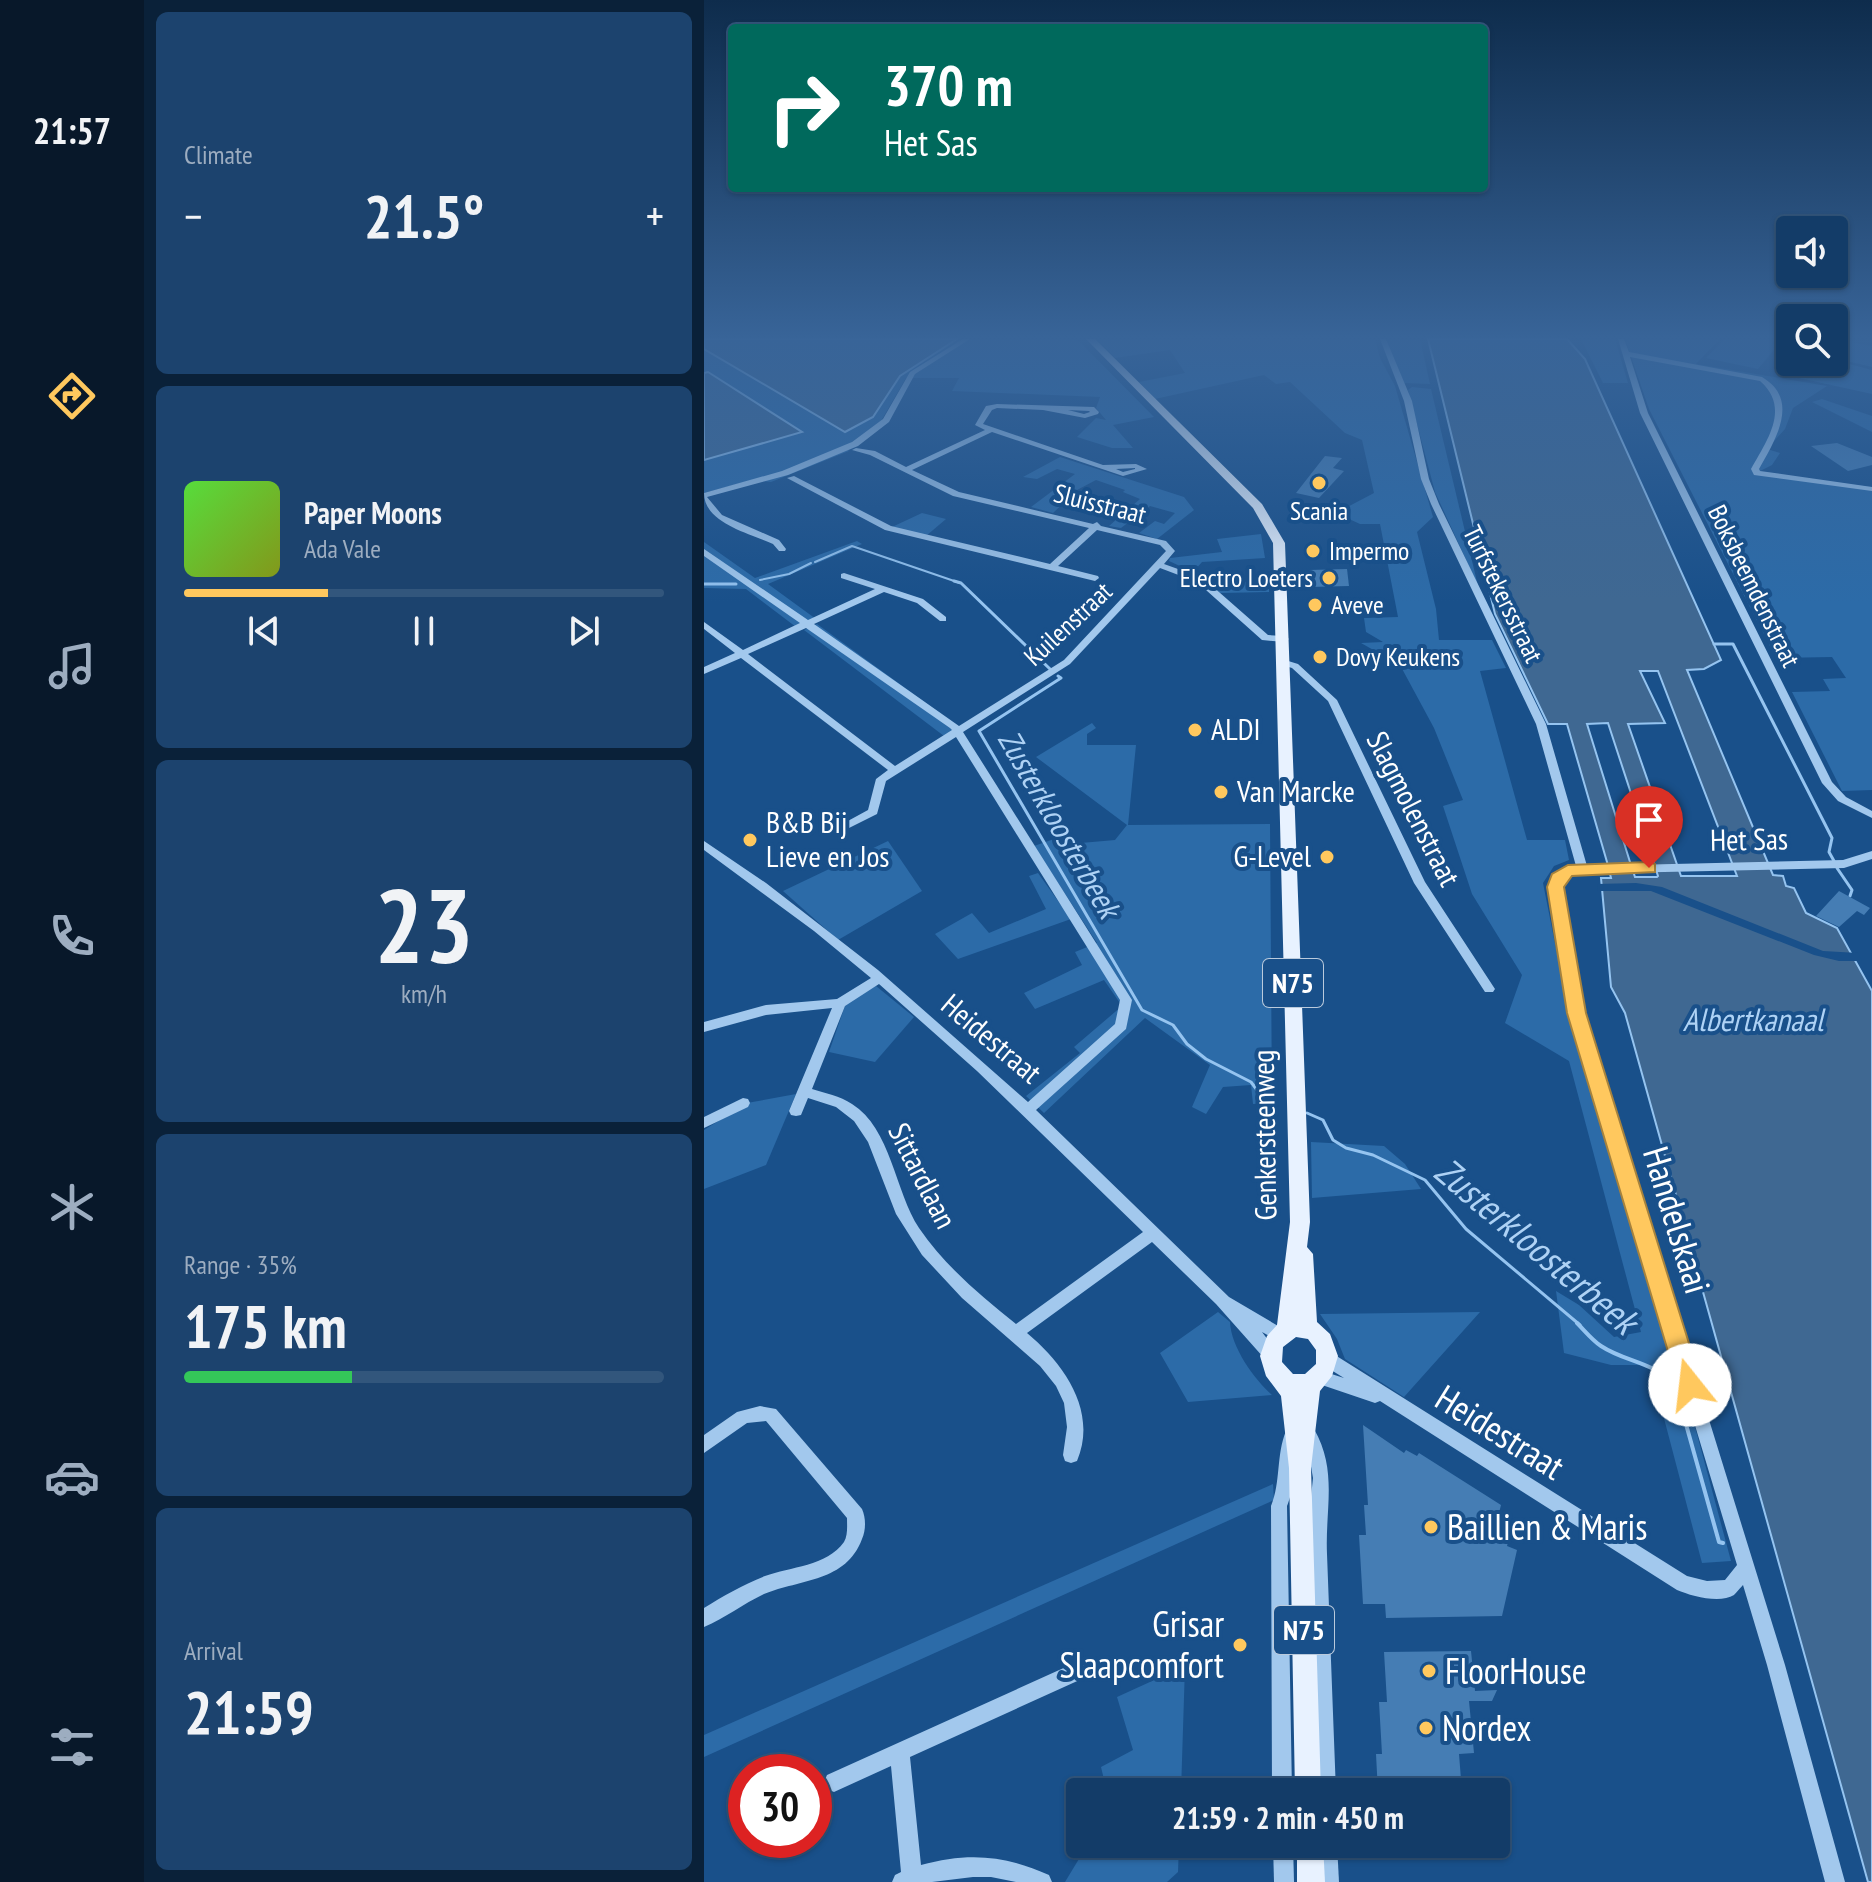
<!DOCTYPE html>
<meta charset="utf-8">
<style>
body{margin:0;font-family:"PT Sans Narrow",sans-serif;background:#1c436e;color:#f1f3f6;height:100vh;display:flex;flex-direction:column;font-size:30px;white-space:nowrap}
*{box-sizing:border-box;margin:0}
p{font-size:26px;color:#9dadc0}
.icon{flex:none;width:44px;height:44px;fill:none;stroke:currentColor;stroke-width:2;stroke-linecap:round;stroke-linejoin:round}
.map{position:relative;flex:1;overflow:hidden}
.side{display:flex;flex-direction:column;gap:12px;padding:12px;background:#0a2139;width:560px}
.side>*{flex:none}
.guide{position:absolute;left:24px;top:24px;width:760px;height:168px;border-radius:8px;box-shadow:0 2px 6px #0004,0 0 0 2px #32567c;background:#00695c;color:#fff;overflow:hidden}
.controls{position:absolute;left:1072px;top:216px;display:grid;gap:16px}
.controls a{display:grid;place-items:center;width:72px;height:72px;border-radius:8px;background:#133c68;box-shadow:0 2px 6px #0004,0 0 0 2px #32567c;font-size:40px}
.speed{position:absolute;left:24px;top:1754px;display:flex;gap:16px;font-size:40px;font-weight:700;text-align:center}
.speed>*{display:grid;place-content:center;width:104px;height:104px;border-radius:50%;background:#133c68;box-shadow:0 2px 6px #0004,0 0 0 2px #32567c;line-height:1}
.speed .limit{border:12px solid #d22;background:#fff;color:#111}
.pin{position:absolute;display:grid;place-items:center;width:68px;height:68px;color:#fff;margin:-82px -34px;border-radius:50% 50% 50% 0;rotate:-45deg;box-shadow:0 0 8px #0007}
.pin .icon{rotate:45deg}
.me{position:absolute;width:88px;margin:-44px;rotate:344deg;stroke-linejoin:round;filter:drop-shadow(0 0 6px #0008)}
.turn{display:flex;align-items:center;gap:28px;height:168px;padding:0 24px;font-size:36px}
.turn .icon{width:104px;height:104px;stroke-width:2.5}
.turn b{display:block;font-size:56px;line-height:68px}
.big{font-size:60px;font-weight:700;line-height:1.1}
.side .widget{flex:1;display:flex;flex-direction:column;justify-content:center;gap:12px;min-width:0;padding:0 28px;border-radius:12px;background:#1c436e}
.side .dial{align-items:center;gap:0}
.dial b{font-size:104px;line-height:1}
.song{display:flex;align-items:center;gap:24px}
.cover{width:96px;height:96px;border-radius:12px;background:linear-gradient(135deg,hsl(110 70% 55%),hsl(70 70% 35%))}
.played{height:8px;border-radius:4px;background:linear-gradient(90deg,#ffc85e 30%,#32567c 30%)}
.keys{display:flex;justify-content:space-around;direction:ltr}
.heat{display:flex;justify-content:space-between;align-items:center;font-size:44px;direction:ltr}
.charge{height:12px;border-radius:6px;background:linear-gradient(90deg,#34c759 35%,#32567c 0)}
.trip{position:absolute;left:362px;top:1778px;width:444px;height:80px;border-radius:8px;background:#133c68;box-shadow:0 2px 6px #0004,0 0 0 2px #32567c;font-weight:700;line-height:80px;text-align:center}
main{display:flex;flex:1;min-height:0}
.dock{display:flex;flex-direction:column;width:144px;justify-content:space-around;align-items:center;background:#08182a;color:#9dadc0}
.dock .icon{width:56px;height:56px}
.dock .current{color:#ffc85e}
.dock b{font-size:36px;color:#f1f3f6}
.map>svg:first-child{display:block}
</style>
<main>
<nav class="dock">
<b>21:57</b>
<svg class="icon current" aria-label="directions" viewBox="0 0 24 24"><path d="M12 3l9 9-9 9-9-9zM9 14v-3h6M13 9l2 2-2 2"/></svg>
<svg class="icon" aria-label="music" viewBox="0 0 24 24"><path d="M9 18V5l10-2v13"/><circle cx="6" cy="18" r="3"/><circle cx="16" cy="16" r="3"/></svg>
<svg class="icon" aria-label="phone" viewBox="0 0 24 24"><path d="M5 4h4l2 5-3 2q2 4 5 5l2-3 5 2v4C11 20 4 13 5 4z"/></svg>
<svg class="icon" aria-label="climate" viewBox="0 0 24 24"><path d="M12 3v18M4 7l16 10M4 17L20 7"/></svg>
<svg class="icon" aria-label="car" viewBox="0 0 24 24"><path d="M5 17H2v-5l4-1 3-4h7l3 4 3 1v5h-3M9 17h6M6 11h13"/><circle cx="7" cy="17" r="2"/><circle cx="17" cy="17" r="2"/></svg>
<svg class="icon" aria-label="filters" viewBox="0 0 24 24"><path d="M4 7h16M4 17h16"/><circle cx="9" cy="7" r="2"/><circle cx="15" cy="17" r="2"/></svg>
</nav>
<section class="side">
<div class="widget"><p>Climate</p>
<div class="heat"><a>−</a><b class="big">21.5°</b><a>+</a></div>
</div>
<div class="widget">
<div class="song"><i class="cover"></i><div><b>Paper Moons</b><p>Ada Vale</p></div></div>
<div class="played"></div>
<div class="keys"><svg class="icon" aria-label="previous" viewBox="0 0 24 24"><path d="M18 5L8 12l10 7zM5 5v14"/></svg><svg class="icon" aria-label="pause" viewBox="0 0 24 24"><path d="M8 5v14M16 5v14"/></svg><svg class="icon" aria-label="next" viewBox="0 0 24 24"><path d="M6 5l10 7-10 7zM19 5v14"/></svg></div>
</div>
<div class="widget dial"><b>23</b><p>km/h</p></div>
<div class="widget"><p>Range · 35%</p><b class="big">175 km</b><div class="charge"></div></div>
<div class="widget"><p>Arrival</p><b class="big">21:59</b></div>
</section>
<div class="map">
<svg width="1168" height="1882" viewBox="0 0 1168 1882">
<rect width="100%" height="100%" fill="#19508a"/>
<g fill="#2c6ba8">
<polygon points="0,339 373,339 450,417 409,425 429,448 408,448 373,437 392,418 402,420 392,408 396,397 248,391 255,378 202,378 177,421 141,447 145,451 67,482 48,480 0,493"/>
<polygon points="392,339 671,339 676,358 691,386 729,517 713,532 732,609 735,640 788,640 802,668 776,671 823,840 861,840 865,860 850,866 839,883 859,984 957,1300 1027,1561 998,1563 946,1365 907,1365 860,1353 852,1291 875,1305 910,1337 937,1332 865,1061 801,1023 818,975 768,894 739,806 759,800 730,728 696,665 657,643 679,642 662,632 660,618 694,617 676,524 656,524 632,513 670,493 658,440 641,433 586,382 572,384 560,375 451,399 435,382 481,373 466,350 411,358"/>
<polygon points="682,339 716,339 726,384 700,383"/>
<polygon points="877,339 911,339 924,383 899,383"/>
<polygon points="921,339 1016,339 992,364 1123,386 1089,408 1081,429 1063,449 1076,453 1068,465 1052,473 1168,487 1168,790 1138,791 1088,692 1126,691 1119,679 1142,678 1128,657 1072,658 945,409"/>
<polygon points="1020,339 1079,339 1054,369 1002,358"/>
<polygon points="1130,339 1168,346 1168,367 1130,358"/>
<polygon points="1130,360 1168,370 1168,394 1095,378 1112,362"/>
<polygon points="708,387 727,389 774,586 731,492 704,390"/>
<polygon points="1118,399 1168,416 1168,432 1108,402"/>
<polygon points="356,457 480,497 490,510 453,539 435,533 451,521 460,524 471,513 446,506 417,528 405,526 436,499 419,492 421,490 392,480 373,490 349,513 327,507 371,474 353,469 333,479 319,477"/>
<polygon points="218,513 242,519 222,536 188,527"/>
<polygon points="557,534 561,558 498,562 489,572 465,561 466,558 518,552 513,539"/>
<polygon points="153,541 158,544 64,584 112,619 92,627 42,589 0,588 0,542 51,578"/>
<polygon points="565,581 565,592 516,593 504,583"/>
<polygon points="113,624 255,727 240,736 100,630"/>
<polygon points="388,723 392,728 383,734 383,745 432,745 424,825 566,824 568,1103 549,1104 547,1085 519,1087 502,1114 488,1107 506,1065 441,1018 340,1113 322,1096 376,1053 370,1047 418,1006 400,980 331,1009 320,993 378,965 371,952 393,943 330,846 353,838 354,845 411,840 423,825 332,757"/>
<polygon points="184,841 218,891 134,940 79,891"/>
<polygon points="334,873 367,919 254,959 231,934 268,913 285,933 342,909 325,876"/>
<polygon points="172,986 210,1017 171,1062 125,1052 142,1003"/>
<polygon points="92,1094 62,1165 0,1189 0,1130 43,1103"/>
<polygon points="607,1142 680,1146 701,1164 717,1189 608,1198"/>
<path d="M514,1312L526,1322C527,1347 550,1379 568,1395L484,1402L456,1353Z"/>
<polygon points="776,1312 700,1397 641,1359 633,1339 616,1314"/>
<polygon points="569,1484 570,1500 0,1757 0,1735"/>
<polygon points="481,1666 477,1792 403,1792 397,1767 429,1750 413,1697"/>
<polygon points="384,1844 475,1844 474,1872 463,1882 361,1882"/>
</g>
<g fill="#3f6892" stroke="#95c4f0" stroke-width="2" fill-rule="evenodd">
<polygon points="0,339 253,339 196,376 169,417 141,432 0,349"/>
<path d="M724,339H863L881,359L1017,660L1000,669L983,670L1069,875L1079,876L1082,886L1090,888L1102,913L1133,928L1168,991V1882H1164L921,1013L907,987L897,878H907L903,862L863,724H844L791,614ZM936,671H954L1033,876H977L924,724L961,723ZM904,723L954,876L953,877H931L926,862L883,724Z"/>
<polygon points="4,372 98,432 0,460 0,373"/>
</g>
<polygon fill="#19508a" points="932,883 958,887 1119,951 1154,953 1158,961 1135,961 1110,955 947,891 894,891 893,884"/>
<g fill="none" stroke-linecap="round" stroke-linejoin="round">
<g stroke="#95c4f0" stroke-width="2">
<polyline points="111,562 148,546 256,583"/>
<polyline points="56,580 85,574 107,563"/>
</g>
<g stroke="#95c4f0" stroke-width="3">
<polyline points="250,581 257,583 346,669"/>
<polyline points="0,584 32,584"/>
<polyline points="1010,644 1029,644 1128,838 1125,852 1130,861"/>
<polyline points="354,676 357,678 275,731 438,1010 469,1025 483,1044 502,1059 547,1082 556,1094 568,1098"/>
<polyline points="1133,868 1148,890 1146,896"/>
<polyline points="603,1113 619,1120 629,1140 642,1148 669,1155 721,1180 762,1229 876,1325"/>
</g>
<path stroke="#95c4f0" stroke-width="4" d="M873,1323C881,1331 888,1340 897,1346C921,1362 950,1362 971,1385L1015,1542L1019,1543"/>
</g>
<g fill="#457db4">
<polygon points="1133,443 1168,457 1168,465 1144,471 1107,446"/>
<polygon points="621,456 638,458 629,468 640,471 615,498 592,493"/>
<polygon points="643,569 645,586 605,587 605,570"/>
<polygon points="1135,891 1166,908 1160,915 1153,911 1135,927 1112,916"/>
<polygon points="659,1425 700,1453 702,1450 713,1456 715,1453 797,1505 790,1533 805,1538 803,1546 813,1550 798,1616 682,1618 681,1604 659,1604 655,1535 662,1535 660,1505 664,1505"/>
<polygon points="767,1651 771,1691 793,1690 788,1701 765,1701 770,1753 755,1754 758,1792 674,1792 672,1754 678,1754 675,1702 683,1702 680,1652"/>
</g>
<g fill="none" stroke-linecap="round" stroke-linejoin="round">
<g fill="#a2c8ed" fill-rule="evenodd">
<path d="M259,339H266L211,374L185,422L154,446L84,475L3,497L18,515L75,540L82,549L81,551H75L69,544C45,533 0,523 0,493L78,471L148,442L179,419L206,372Z"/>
<path d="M676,339H682L708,401L725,479L735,504L842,724L883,866L1139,860L1168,851V859L1140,868L867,874L859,880L858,887L879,1013L1081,1665L1141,1882H1121L1063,1665L1039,1585C1037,1587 1032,1593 1030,1595C1016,1604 987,1596 973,1590L676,1401L671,1403L615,1384L609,1382L607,1377L609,1372L615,1370L640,1378L619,1365L617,1360L619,1355L625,1353L631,1355L983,1576L1003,1581L1021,1580L1033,1565L867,1013L846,887C849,873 857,866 872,866L832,724L727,504L717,479L700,401Z"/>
<path d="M914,339H920L925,352L1058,377C1097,400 1071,440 1055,469L1056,471L1168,487V491L1050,475L1047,469C1063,440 1087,408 1056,381L926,357L944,413L1128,782L1142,797L1168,811V818L1134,801L1118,783L936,413Z"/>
<path d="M293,404L390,407L395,412L394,414L381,418L339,410L293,408L288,410L279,424L399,465L432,464L443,469L419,476L288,432L208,470L255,492L389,524L393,522L397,526L462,541L471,551L460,564L499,578L564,635L580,636L585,639L580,642L558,640L493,582L456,568L366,664L259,732L428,1000L422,1029L332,1110L525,1297L581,1330L584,1335L581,1340L576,1342L558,1332L574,1353L572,1358L566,1360L560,1358L512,1304L448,1242L323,1333C360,1364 394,1411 373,1461L367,1463L361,1461L359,1455L363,1427L360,1403L352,1386L336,1366L258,1298L218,1255L192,1214L164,1142L150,1121L132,1107L104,1098L97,1115L92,1116L87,1115L85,1111L128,1008L62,1015L0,1032V1022L62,1005L133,999L167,978L110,931L0,850V841L62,883L174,970L324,1102L411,1024L416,1000L252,737L182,781L173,814L143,829L124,824L123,822L128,819L142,822L164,810L172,779L184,770L37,658L0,674V667L31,653L0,629V622L39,650L96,623L0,556V549L104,620L171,589L137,578V574L140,573L219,599L242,617V621H236L213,603L180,592L110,624L255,726L360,660L462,551L456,545L393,530L354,566L394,576L395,578L391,581L181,530L83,478L90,476L187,526L346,564L385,528L249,496L166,455L148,450L152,448L171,451L202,467L281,430L271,425L282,406ZM364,410L385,411L386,412L380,414ZM412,469L431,468V469L419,472ZM102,628L246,728L248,730L191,766L44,654ZM175,984L273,1071L439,1232L312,1324C276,1295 241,1266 215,1228C191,1192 187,1128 148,1104C136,1096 121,1093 108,1089L141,1006Z"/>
<polygon points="581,660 594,664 633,700 721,882 789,986 791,989 789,992 781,992 710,883 624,701 588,668 578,665 578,661"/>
<polygon points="39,1098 44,1099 46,1103 44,1107 0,1128 0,1117"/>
<path d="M56,1406L72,1409L158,1509C162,1518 162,1530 158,1539C142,1582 97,1579 60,1594C39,1604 21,1618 0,1627V1608C19,1596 40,1584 61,1576C86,1567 123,1566 140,1542C144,1535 143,1526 143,1518L62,1421L43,1423L0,1453V1435L33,1412Z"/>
<path d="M604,1426L610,1429C634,1471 621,1508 623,1554C626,1633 629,1713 632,1792H612L604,1525L609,1478L605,1455L596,1434L598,1429Z"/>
<path d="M588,1428L594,1431C597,1441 589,1494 583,1506L588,1792H568L567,1506C577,1482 572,1455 582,1431Z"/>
<path d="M384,1657L391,1659L393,1666L391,1673L206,1757L217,1865C264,1852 301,1855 345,1875L348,1882H312L287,1877H269L228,1882H188L191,1875L197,1872L187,1766L130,1792L123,1789L120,1782L123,1775Z"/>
<polygon points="569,1844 589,1844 590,1882 570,1882"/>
<polygon points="613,1844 633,1844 635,1882 615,1882"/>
</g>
<g fill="#e8f2ff" fill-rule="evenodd">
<path d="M382,339H391L558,504L581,543L606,1222L603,1247L609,1254L613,1322L626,1334L634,1356L628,1376L616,1391L607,1468L617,1792H591L585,1468L577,1396L562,1376L556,1356L563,1336L573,1325L586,1222L569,543L549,508ZM592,1337L604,1339L612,1350V1364L601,1374H589L578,1362L579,1347Z"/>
<polygon points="593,1844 619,1844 621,1882 593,1882"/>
</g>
</g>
<linearGradient id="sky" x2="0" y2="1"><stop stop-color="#0e2c4c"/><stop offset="0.56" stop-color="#386498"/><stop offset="1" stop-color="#386498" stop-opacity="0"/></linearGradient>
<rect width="1168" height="602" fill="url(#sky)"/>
<polygon fill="#ffc85e" stroke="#a6823d" stroke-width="2" points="945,862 951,864 951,872 868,876 860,887 882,1013 998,1385 995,1393 986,1397 978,1393 974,1385 863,1013 843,887 848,874 864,865"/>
<g fill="#ffc85e" stroke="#19508a" stroke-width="3">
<circle cx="615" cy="483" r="8"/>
<circle cx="609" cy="551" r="8"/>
<circle cx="625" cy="578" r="8"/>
<circle cx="611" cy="605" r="8"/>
<circle cx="616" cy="657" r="8"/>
<circle cx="491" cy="730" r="8"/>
<circle cx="517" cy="792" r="8"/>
<circle cx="46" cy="840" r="8"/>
<circle cx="623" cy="857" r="8"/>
<circle cx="727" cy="1527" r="8"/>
<circle cx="536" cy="1645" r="8"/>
<circle cx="725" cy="1671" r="8"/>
<circle cx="722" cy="1728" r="8"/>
</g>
<g text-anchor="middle" stroke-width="8" stroke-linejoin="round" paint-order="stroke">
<g font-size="26" fill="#fff" stroke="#19508a">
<text transform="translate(396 504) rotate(14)" y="9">Sluisstraat</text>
<text transform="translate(1050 586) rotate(64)" y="9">Boksbeemdenstraat</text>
<text transform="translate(799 594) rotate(64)" y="9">Turfstekersstraat</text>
<text transform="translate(364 624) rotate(-43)" y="9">Kuilenstraat</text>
</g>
<g font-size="26" fill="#fff" stroke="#19508a" text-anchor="start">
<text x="615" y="520" text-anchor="middle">Scania</text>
<text x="625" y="560">Impermo</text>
<text x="609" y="587" text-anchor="end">Electro Loeters</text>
<text x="627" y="614">Aveve</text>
<text x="632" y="666">Dovy Keukens</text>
</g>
<g fill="#19508a" stroke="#bacadc" stroke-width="2">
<rect x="559" y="959" width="60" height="48" rx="6"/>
<rect x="570" y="1606" width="60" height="48" rx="6"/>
</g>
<g font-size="28" font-weight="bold" fill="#fff">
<text x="589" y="993">N75</text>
<text x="600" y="1640">N75</text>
</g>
<g font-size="30" fill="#fff" stroke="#19508a" text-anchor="start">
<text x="507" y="740">ALDI</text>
<text x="533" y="802">Van Marcke</text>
<text x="62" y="833">B&amp;B Bij<tspan x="62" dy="34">Lieve en Jos</tspan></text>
<text x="607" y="867" text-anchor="end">G-Level</text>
</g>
<g font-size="30" fill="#fff" stroke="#19508a">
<text transform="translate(709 809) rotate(63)" y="10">Slagmolenstraat</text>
<text transform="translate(1045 840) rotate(-1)" y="10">Het Sas</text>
<text transform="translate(287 1039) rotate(40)" y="10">Heidestraat</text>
<text transform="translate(561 1135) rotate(-91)" y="10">Genkersteenweg</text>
<text transform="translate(218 1176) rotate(63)" y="10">Sittardlaan</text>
</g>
<g font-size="32" font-style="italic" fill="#aed2f5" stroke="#19508a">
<text transform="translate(355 824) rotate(60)" y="11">Zusterkloosterbeek</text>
<text x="1049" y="1031">Albertkanaal</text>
</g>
<g font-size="36" fill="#fff" stroke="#19508a">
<text transform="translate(973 1220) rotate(73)" y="13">Handelskaai</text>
<text transform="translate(796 1432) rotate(32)" y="13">Heidestraat</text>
</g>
<g font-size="36" fill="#fff" stroke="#19508a" text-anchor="start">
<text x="743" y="1540">Baillien &amp; Maris</text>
<text x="520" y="1637" text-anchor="end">Grisar<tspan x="520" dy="41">Slaapcomfort</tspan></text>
<text x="741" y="1684">FloorHouse</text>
<text x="738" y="1741">Nordex</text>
</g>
<g font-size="38" font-style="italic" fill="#aed2f5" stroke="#19508a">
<text transform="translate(832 1246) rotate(40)" y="13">Zusterkloosterbeek</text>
</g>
</g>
</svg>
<div class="controls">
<a><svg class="icon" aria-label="sound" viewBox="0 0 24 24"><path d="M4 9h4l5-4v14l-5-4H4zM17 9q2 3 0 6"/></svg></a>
<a><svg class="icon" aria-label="search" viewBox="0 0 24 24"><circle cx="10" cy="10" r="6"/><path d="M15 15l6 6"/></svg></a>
</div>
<div class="speed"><div class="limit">30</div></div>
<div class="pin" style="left:945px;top:868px;background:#d93025"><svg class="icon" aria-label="arrive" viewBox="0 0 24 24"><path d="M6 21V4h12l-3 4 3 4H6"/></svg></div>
<svg class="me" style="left:986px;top:1385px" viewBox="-20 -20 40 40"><circle r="19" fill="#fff"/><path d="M0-13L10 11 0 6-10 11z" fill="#ffc85e"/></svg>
<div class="trip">21:59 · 2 min · 450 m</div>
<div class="guide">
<div class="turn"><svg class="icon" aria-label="right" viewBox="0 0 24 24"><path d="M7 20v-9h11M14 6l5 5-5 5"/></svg><div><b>370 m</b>Het Sas</div></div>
</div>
</div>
</main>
